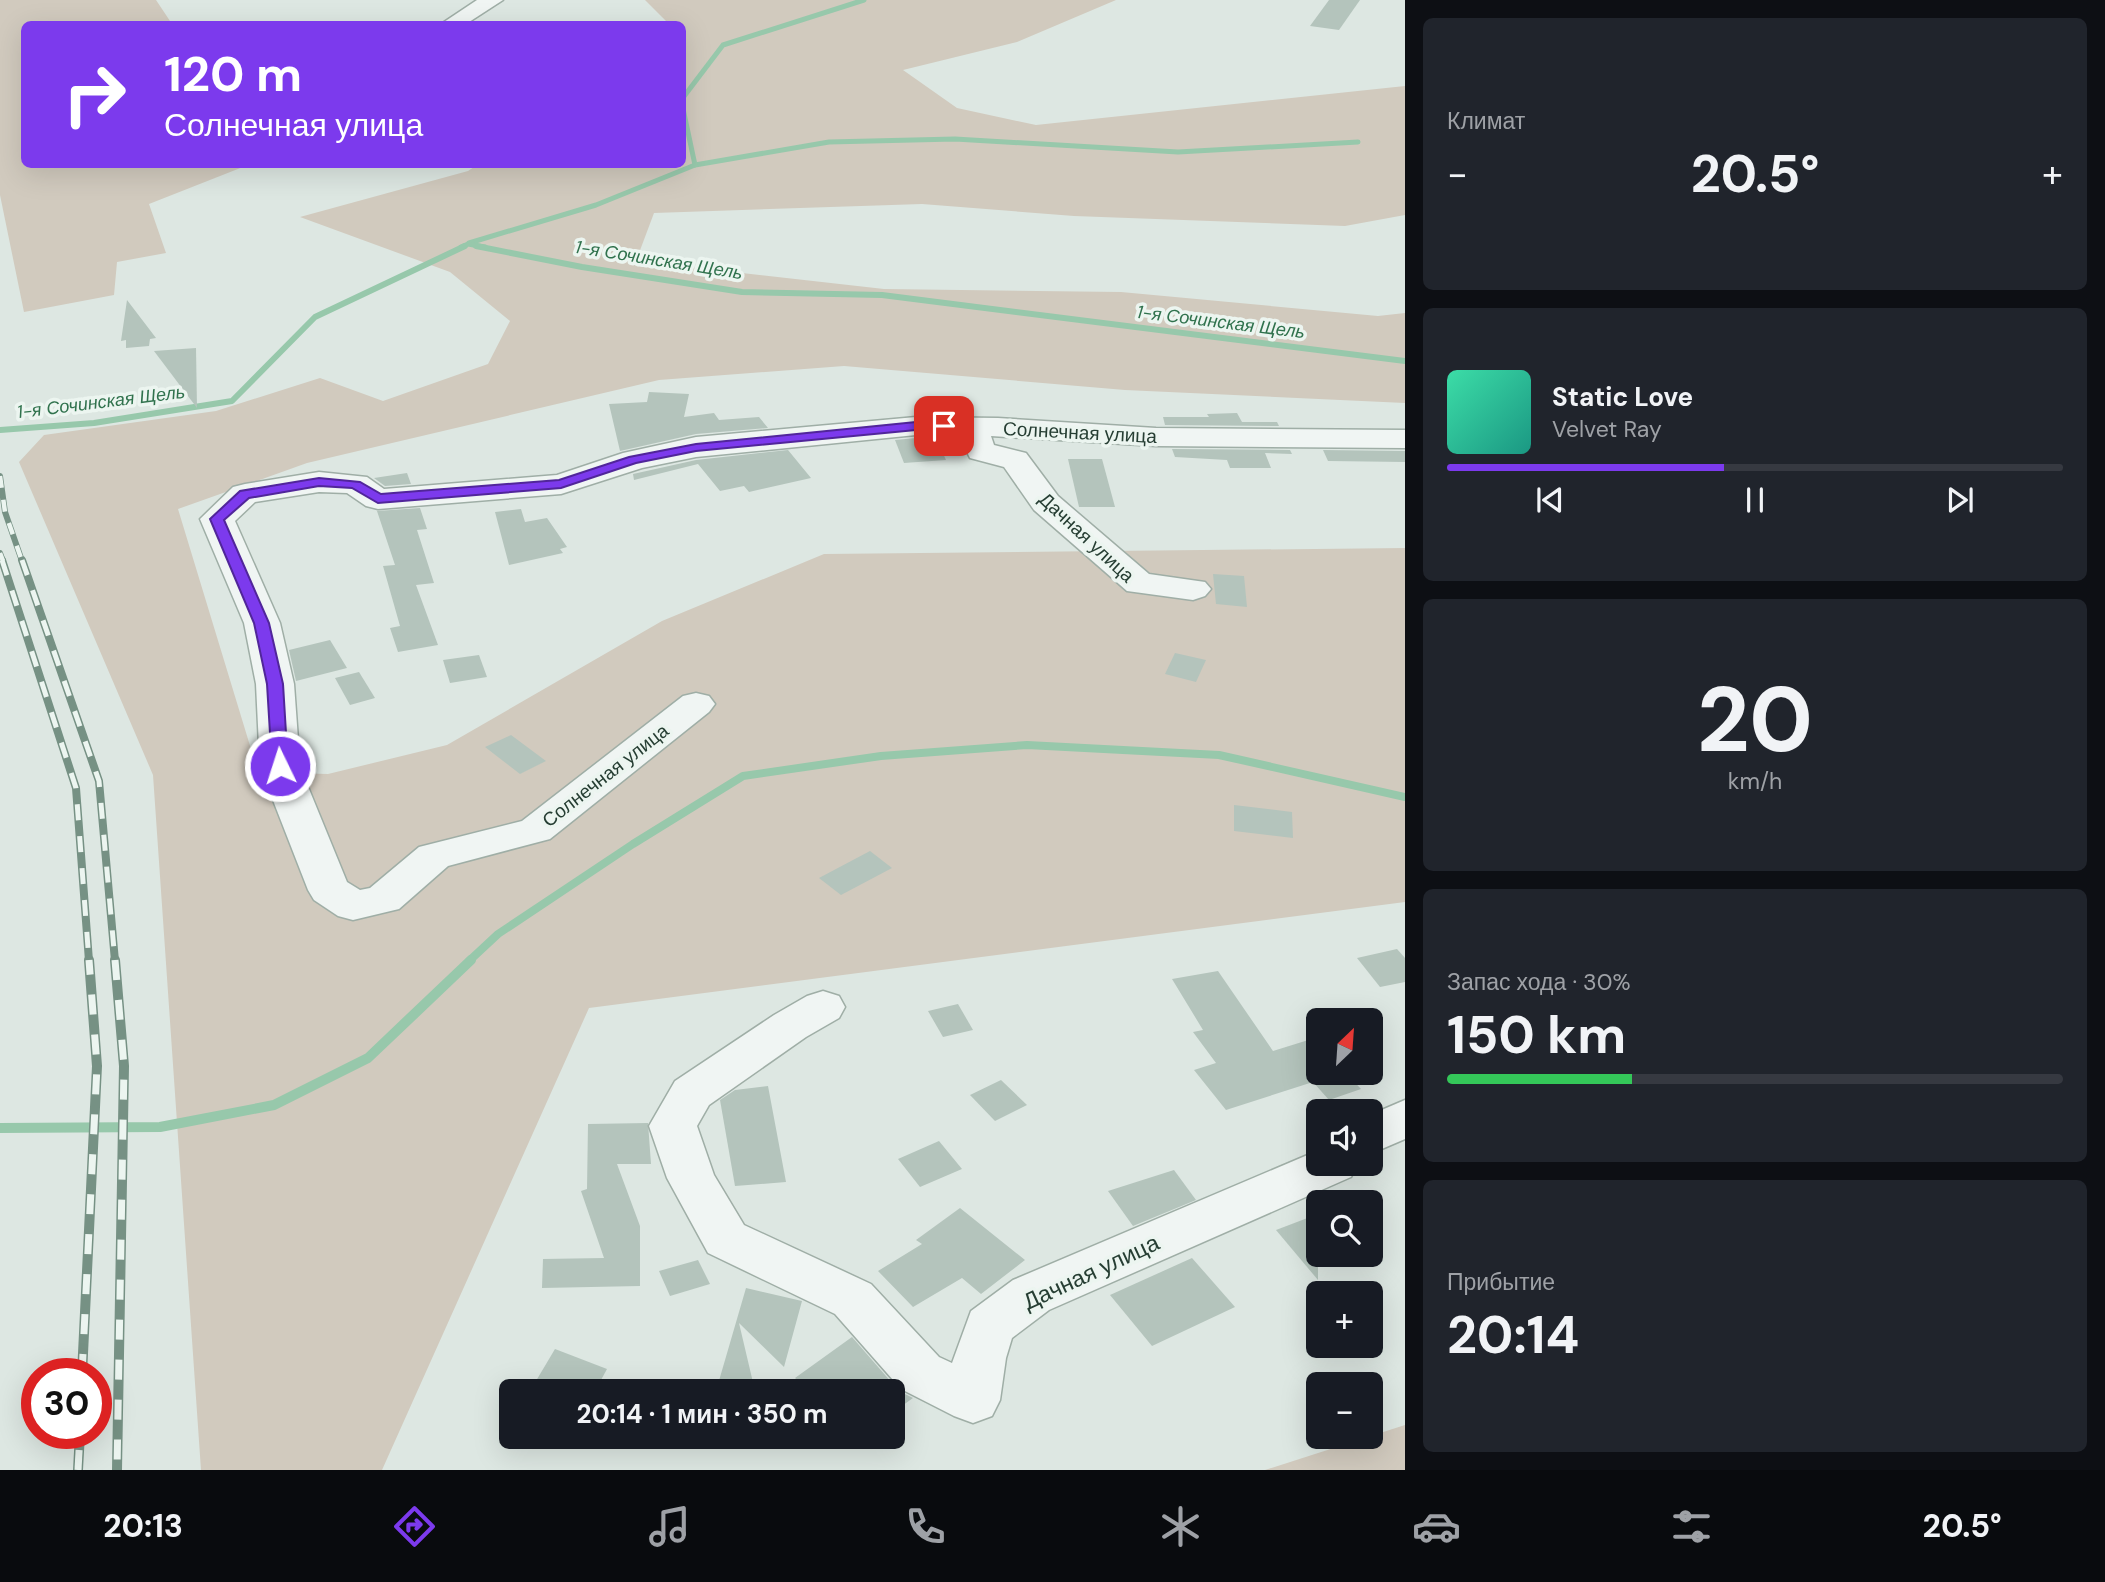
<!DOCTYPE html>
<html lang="ru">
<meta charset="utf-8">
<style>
body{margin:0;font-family:"DM Sans",sans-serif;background:#20242c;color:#f1f3f6;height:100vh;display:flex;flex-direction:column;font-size:26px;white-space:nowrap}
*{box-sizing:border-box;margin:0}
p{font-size:23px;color:#9ea1a6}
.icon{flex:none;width:38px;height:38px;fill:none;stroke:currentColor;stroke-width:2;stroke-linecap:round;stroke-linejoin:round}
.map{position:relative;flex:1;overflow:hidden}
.sheet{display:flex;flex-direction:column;gap:18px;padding:18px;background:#0d0f14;width:700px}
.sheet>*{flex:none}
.banner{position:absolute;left:21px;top:21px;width:665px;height:147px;border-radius:10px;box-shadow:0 7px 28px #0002;background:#7c3aed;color:#fff;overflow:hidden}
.needle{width:46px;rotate:25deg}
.controls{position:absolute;left:1306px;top:1008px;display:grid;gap:14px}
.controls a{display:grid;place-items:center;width:77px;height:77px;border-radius:10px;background:#171b24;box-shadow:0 7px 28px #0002;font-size:35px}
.speed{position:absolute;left:21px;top:1358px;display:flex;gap:14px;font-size:35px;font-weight:700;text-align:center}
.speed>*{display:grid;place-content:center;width:91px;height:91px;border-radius:50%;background:#171b24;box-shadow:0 7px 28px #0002;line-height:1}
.speed .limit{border:10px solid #d22;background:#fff;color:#111}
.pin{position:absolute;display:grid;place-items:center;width:60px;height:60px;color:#fff;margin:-30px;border-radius:14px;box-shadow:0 4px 10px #0006}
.me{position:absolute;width:77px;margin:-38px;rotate:356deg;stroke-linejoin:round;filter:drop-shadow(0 0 5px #0008)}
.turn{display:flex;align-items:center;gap:24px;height:147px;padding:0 28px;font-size:32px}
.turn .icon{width:91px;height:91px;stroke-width:2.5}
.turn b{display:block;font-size:49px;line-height:60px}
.big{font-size:52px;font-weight:700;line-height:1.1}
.sheet .card{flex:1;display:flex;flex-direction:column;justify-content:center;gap:10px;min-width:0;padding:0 24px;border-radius:10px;background:#20242c}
.sheet .dial{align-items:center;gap:0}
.dial b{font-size:91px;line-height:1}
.song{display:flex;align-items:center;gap:21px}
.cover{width:84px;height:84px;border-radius:10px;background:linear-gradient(135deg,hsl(160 70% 55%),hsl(170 70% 35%))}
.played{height:7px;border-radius:4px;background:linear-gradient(90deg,#7c3aed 45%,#363941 45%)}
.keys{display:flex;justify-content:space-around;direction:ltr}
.heat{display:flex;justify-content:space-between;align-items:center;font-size:38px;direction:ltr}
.charge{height:10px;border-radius:5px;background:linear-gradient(90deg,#34c759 30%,#363941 0)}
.trip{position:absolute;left:499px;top:1379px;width:406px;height:70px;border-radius:10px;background:#171b24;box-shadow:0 7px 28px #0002;font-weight:700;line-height:70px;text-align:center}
.tabs{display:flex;height:112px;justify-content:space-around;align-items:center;background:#090b0e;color:#9ea1a6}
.tabs .icon{width:49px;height:49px}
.tabs .selected{color:#7c3aed}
.tabs b{font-size:32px;color:#f1f3f6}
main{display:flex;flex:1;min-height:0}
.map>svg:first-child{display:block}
</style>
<main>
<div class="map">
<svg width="1405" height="1470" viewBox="0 0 1405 1470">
<rect width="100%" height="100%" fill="#dde7e2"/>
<g fill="#d1cabe">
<polygon points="0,0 156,0 172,24 24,24 24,164 248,165 149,204 166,253 117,262 114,295 24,312 0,195"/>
<polygon points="645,0 1116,0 1017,42 903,70 957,108 1036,125 1405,86 1405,215 1345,226 1074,216 922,204 654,213 636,261 884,289 1121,292 1378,316 1405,313 1405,403 1125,390 844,366 659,380 307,463 178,509 258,772 328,774 447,745 662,621 824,554 1405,548 1405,902 589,1008 382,1470 201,1470 153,775 19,462 44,435 216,411 320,378 383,401 488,364 510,321 450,272 300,217 468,171 477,165 682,164 682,24 669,24"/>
<polygon points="1405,1425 1405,1470 1265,1470"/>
</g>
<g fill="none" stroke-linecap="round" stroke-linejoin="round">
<g stroke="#97c8ab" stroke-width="5">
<polyline points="682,99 723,45 864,0"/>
<polyline points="695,165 829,142 955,139 1178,152 1358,142"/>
<polyline points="469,243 596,205 695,165 682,104"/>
<polyline points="461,247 468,244 485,247"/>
</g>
<g stroke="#97c8ab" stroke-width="6">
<polyline points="476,246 582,267 742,292 882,295 1405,361"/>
<polyline points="0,430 94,423 232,401 315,317 465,246"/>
</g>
<polyline stroke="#97c8ab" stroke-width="8" points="469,961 498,934 633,844 743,776 881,756 1027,745 1219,755 1405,797"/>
<polyline stroke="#97c8ab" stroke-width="10" points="0,1128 160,1127 274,1105 368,1058 471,960"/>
</g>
<g fill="#b4c4bc">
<polygon points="1329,0 1360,0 1339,30 1310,26"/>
<polygon points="127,300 156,338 150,339 149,346 126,348 126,340 121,341"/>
<polygon points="196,348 197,408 154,351"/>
<polygon points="649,392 689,394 684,417 714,413 719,420 759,417 768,428 696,434 620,451 609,404 647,402"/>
<polygon points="1237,413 1242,422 1277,422 1279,426 1165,425 1163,417 1209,417 1207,414"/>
<polygon points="916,438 936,438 946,460 904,463 895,440"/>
<polygon points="1172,449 1290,450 1292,454 1265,453 1271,468 1230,468 1227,460 1175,457"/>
<polygon points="788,450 811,478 749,492 744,486 720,491 698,464 634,480 633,474 696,460"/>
<polygon points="1323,450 1405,451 1405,462 1328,461"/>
<polygon points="1068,459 1102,459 1115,507 1079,507"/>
<polygon points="407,473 411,484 385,486 374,478"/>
<polygon points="420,508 427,529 417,530 434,583 416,585 438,645 398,652 390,628 400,626 383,566 395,565 377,511"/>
<polygon points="521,509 525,522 547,518 567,547 560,549 563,553 509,565 495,512"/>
<polygon points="1213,574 1244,576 1247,607 1216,604"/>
<polygon points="330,640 347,668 296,681 289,650"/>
<polygon points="1175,653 1206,660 1196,682 1165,674"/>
<polygon points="479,655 487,677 450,683 443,660"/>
<polygon points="359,672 375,698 350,705 335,678"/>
<polygon points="511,735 546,761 520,774 485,747"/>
<polygon points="1234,805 1292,812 1293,838 1234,831"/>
<polygon points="870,851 892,868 841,895 819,878"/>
<polygon points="1397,949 1405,958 1405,982 1380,987 1357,958"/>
<polygon points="1218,971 1273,1051 1318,1037 1318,1073 1346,1073 1361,1089 1329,1100 1313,1082 1226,1110 1194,1070 1216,1063 1193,1032 1203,1030 1172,979"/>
<polygon points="958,1004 973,1030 943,1037 928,1011"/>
<polygon points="1001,1080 1027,1105 995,1121 970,1095"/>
<polygon points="768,1086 786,1182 735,1186 720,1100 735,1090"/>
<polygon points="648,1123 651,1164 617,1164 640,1226 640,1286 542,1288 543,1259 604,1258 581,1191 587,1189 588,1124"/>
<polygon points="939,1141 962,1169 920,1187 898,1159"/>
<polygon points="1174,1170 1196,1200 1133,1226 1108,1191"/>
<polygon points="960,1208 1025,1260 981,1294 962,1278 913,1307 878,1271 922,1244 916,1240"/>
<polygon points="1318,1214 1318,1280 1276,1230"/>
<polygon points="1192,1258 1235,1307 1152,1346 1110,1295"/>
<polygon points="698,1260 710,1284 670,1296 659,1271"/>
<polygon points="746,1288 802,1301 784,1367 739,1323 755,1391 716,1391"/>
<polygon points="852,1337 899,1391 913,1398 892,1413 892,1391 809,1391 795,1378"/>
<polygon points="555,1349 607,1369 595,1391 530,1391"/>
</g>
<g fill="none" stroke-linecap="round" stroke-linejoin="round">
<defs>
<g id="minor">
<polygon points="477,0 503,0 466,24 441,24"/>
<polygon points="916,417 998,418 1156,428 1405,430 1405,448 1156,446 991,436 994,445 1026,453 1058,496 1149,574 1205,582 1211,589 1205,596 1193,600 1127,591 1034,510 1004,467 970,458 959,436 916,435 696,457 642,468 561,494 378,509 366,506 347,493 319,492 255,502 235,521 280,623 294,684 300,767 347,882 360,890 370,888 419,847 522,821 683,696 696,693 709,696 715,704 709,712 550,839 448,866 399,909 353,920 338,916 314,900 308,890 260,767 256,684 244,623 200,519 233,487 245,484 319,472 367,477 384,489 557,475 623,453 696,437"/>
<polygon points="823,991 839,996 845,1007 839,1018 806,1037 709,1105 697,1126 714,1175 744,1225 871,1284 939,1357 952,1363 971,1311 1013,1280 1317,1151 1318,1164 1358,1164 1351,1177 1049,1310 1012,1338 1006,1358 1000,1400 992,1416 973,1423 954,1416 901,1389 835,1314 708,1253 667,1178 649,1126 675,1081 774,1015 807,996"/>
<polygon points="1405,1100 1405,1139 1370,1154 1370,1115"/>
</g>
</defs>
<use href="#minor" stroke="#9faea6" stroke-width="3"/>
<use href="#minor" fill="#f0f5f3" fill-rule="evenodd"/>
<defs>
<g id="rail-far2">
<polyline points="0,476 5,512 22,561"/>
<polyline points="0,553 3,561"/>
</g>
<g id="rail-far1">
<polyline points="2,560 76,788 89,961"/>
<polyline points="22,560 99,781 115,961"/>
</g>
<g id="rail">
<polyline points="115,960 124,1066 117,1470"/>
<polyline points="82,1374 97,1066 89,960"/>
<polyline points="78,1470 80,1433"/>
</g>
</defs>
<use href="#rail-far2" stroke="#769184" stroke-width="6"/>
<use href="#rail-far1" stroke="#769184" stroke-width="8"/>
<use href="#rail" stroke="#769184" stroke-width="10"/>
<use href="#rail-far2" stroke="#ecf5f0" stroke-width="4.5" stroke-dasharray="12" stroke-linecap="butt"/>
<use href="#rail-far1" stroke="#ecf5f0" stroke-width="5" stroke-dasharray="16" stroke-linecap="butt"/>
<use href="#rail" stroke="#ecf5f0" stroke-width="7" stroke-dasharray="20" stroke-linecap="butt"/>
</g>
<polygon fill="#7c3aed" stroke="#51269a" stroke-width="2" points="916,422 944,423 950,426 944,430 916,430 696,451 636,463 561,488 378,503 352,488 319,486 249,498 224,520 269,623 283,684 288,766 280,771 272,766 267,684 254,623 210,519 240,491 319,478 360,482 381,494 559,480 629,457 696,444"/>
<g text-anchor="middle" stroke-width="7" stroke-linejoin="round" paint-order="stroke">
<g font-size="18" font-style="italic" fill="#30724d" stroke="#ecf5f0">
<text transform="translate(659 260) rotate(9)" y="6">1-я Сочинская Щель</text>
<text transform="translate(1221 322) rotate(7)" y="6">1-я Сочинская Щель</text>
<text transform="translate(101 402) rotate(-7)" y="6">1-я Сочинская Щель</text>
</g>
<g font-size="19" fill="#263e33" stroke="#ecf5f0">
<text transform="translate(1080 432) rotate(3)" y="7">Солнечная улица</text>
<text transform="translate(1087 537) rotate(43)" y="7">Дачная улица</text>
<text transform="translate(605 775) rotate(-38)" y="7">Солнечная улица</text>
</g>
<g font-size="23" fill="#263e33" stroke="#ecf5f0">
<text transform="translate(1091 1272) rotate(-25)" y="8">Дачная улица</text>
</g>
</g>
</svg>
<div class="controls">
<a><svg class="needle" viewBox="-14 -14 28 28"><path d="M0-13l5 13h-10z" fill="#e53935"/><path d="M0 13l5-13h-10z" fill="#9ea1a6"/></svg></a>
<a><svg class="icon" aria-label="sound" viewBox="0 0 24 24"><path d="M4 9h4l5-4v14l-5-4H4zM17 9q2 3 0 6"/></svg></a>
<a><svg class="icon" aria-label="search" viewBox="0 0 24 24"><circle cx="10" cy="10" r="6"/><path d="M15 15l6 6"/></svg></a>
<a>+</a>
<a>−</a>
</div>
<div class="speed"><div class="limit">30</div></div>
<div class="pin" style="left:944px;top:426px;background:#d93025"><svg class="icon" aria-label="arrive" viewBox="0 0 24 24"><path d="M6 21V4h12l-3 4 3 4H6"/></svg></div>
<svg class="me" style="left:280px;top:766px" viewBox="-20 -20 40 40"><circle r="17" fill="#7c3aed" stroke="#fff" stroke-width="3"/><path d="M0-11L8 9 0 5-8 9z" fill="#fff"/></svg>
<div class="trip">20:14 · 1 мин · 350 m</div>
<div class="banner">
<div class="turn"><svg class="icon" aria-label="right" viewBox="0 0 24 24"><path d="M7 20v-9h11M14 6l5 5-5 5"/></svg><div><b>120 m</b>Солнечная улица</div></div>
</div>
</div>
<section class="sheet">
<div class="card"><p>Климат</p>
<div class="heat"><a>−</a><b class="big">20.5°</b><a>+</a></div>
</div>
<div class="card">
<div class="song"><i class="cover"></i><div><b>Static Love</b><p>Velvet Ray</p></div></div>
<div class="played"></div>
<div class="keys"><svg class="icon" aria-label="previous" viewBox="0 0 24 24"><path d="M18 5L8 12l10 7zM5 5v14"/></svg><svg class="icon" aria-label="pause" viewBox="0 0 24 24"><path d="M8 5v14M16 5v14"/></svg><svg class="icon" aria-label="next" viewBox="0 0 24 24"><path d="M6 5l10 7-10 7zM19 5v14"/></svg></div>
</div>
<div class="card dial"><b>20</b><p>km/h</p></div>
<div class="card"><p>Запас хода · 30%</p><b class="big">150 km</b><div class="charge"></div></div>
<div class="card"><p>Прибытие</p><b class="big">20:14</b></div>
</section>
</main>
<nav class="tabs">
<b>20:13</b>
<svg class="icon selected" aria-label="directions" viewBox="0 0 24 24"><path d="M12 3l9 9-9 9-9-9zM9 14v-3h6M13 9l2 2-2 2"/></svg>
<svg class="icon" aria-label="music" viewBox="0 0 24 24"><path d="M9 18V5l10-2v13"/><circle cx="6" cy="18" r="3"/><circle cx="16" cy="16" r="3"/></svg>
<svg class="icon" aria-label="phone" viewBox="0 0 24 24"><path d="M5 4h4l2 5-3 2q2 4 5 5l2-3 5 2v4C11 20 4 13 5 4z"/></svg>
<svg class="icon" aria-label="climate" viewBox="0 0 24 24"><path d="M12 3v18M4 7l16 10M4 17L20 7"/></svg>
<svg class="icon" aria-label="car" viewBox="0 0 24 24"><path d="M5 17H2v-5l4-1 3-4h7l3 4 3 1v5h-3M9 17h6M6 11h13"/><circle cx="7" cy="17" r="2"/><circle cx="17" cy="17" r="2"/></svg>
<svg class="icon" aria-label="filters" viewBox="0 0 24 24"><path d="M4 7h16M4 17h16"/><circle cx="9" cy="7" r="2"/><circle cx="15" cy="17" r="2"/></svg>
<b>20.5°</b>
</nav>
